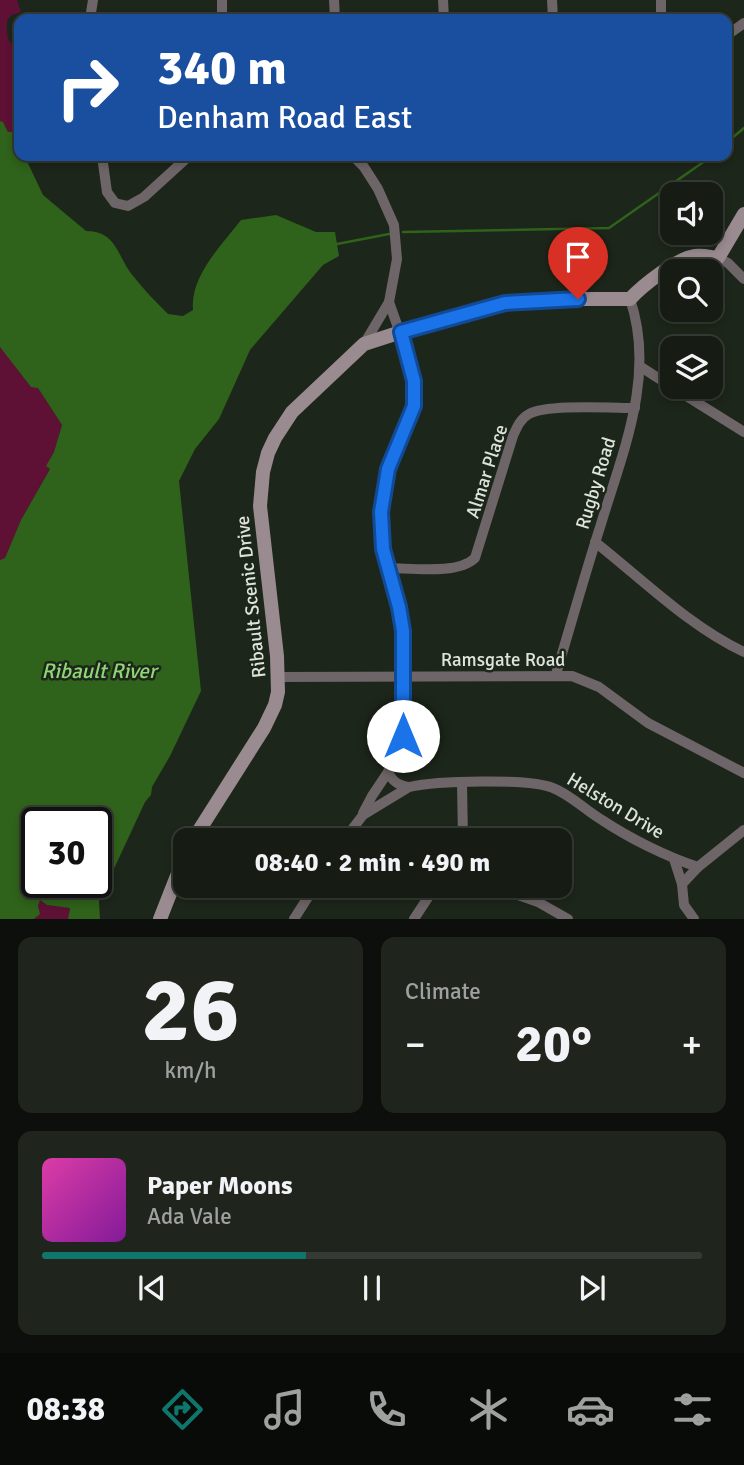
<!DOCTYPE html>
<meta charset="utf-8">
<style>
body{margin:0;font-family:Signika,sans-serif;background:#1f251d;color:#f1f3f6;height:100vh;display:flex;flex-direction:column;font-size:26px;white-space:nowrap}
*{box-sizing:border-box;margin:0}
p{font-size:23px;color:#9ea1a0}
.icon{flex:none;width:38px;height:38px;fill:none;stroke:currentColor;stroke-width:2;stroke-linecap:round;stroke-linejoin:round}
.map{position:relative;height:919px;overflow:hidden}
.details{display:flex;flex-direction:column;gap:18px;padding:18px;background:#0c0f0b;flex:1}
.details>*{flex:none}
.hud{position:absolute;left:14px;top:14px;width:718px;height:147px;border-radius:14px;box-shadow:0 4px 10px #0003,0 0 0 2px #353a34;background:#1a4fa0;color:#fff;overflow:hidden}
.tools{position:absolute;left:660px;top:182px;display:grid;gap:14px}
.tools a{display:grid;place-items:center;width:63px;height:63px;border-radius:14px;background:#161c14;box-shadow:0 4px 10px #0003,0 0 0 2px #353a34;font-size:35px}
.speed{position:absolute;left:21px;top:807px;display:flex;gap:14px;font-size:35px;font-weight:700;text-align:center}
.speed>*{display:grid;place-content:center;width:91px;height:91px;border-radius:50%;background:#161c14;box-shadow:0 4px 10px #0003,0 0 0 2px #353a34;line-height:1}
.speed .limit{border:4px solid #111;border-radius:10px;background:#fff;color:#111}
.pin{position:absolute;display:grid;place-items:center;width:60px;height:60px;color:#fff;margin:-72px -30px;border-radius:50% 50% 50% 0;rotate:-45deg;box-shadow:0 0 7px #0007}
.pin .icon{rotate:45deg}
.me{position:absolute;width:77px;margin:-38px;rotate:0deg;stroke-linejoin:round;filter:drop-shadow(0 0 5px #0008)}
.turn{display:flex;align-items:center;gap:24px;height:147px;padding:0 28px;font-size:32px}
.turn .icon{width:91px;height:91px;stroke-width:2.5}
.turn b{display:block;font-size:49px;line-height:60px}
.big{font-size:52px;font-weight:800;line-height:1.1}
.details .card{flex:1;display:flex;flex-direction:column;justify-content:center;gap:10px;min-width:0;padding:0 24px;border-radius:14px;background:#1f251d}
.details .dial{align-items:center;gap:0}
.dial b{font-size:91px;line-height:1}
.song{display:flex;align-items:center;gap:21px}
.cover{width:84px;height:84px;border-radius:10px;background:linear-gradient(135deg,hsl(320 70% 55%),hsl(290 70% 35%))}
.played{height:7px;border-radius:4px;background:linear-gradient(90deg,#0f766e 40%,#353a34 40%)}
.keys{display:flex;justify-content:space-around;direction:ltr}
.heat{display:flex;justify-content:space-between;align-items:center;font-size:38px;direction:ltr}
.details .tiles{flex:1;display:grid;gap:18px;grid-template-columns:1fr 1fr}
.card:last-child{grid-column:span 2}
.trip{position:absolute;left:173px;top:828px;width:399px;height:70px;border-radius:14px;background:#161c14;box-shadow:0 4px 10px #0003,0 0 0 2px #353a34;font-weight:800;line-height:70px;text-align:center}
.tabs{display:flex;height:112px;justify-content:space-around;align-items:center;background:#090b08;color:#9ea1a0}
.tabs .icon{width:49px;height:49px}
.tabs .selected{color:#0f766e}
.tabs b{font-size:32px;color:#f1f3f6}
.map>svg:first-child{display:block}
</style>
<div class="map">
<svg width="744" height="919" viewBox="0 0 744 919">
<rect width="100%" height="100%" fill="#1d261a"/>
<g fill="#5e1035">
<path d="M0,0H17L21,12L12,15L7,20C7,34 6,43 19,50V151L3,122L0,121Z"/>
<polygon points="0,347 16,365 21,375 38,388 62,425 54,452 47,465 50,469 21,520 5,558 0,560"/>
<polygon points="40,900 47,905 70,908 68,919 34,919 40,914 38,906"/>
</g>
<path fill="#2f621a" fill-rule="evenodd" d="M0,121L3,122L8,132H14L12,138L19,151V156L25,157L43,195L86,231C118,231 117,258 134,277C144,290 156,302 168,314L183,316L193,310C190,276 221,246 241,220L276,215L316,232H335L339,256L323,265L250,350L219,419L195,449L179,481L201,691L170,756L152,787L151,795L145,802L99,901L100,919H68L70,908L47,905L40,900L38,906L40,914L34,919H0V560L5,558L21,520L50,469L46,466L54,452L62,425L38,388L31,387L0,347ZM37,822H96V882H37Z"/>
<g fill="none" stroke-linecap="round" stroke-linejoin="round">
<g stroke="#2f621a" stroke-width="2.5">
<polyline points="726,143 744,128"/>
<polyline points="403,232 609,228 712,156"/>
<polyline points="337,244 389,234"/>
</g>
<g stroke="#6e6568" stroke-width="10">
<polyline points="222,0 222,19"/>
<polyline points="334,0 335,19"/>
<polyline points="443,0 444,19"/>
<polyline points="552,0 553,19"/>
<polyline points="661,0 661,19"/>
<polyline points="90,19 93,0"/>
<polyline points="726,36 744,23"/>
<polyline points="102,156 107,192 115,203 128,206 144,197 189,156"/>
<polyline points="718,258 728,263 744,279"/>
<polyline points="364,344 389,302"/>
<polyline points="641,367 672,387"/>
<polyline points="672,387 744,432"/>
<path d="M595,542C642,579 690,627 744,652"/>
<path d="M387,568C411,568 458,575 475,558L513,436C517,427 520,419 529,414C546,404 612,408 635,408"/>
<path d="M556,674C571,624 585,574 601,524C623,451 656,375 630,299"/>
<polyline points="278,677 572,676 599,687 648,723 744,773"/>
<polyline points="462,783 463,840"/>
<path d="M409,787C435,781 530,778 553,788C571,795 585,810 602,820C629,838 667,857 698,867"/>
<polyline points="363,813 372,796 388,772"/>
<path d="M344,840L363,815L409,787C398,785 393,782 388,772L401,748L403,736V631L399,607L383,549L381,512L388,469L411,418L415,393L408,356L389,302L397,259L394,225L378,189L364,167L353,156"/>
<polyline points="674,859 682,884"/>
<polyline points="493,886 538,902 568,919"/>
<polyline points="294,919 315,886"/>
<polyline points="414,919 431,893 448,886"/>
<polyline points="694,919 684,905 682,884 698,867 744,830"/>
</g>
<g stroke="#998b8f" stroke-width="14">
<path d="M193,840L264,728L275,705L278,692L277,656L260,506L263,472L268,453L275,438L292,412L364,344L401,332L505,304L552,299H630C643,285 676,259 695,256C703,255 710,257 718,258L744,214"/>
<polyline points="160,919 186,853"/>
</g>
</g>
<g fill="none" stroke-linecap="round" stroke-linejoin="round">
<defs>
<polyline id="route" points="403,736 403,631 399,607 383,549 381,512 388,469 414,406 414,381 401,332 505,303 578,299"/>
</defs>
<use href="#route" stroke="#114b97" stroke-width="18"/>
<use href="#route" stroke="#1a73e8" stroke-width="12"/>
</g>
<g text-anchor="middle" stroke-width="5" stroke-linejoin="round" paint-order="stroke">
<g font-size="19" fill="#dee4dc" stroke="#1d261a">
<text transform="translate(486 471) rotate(-72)" y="7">Almar Place</text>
<text transform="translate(595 483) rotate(-73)" y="7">Rugby Road</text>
<text transform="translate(250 597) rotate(-96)" y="7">Ribault Scenic Drive</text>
<text x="503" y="666">Ramsgate Road</text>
<text transform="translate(616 805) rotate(31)" y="7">Helston Drive</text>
</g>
<g font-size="21" font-style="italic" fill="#8fd676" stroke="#1d261a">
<text x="99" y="678">Ribault River</text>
</g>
</g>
</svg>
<div class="tools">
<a><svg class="icon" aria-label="sound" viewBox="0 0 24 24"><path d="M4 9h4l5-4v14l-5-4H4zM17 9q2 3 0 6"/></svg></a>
<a><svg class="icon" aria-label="search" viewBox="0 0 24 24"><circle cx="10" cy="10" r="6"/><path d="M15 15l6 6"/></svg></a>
<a><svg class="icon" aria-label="layers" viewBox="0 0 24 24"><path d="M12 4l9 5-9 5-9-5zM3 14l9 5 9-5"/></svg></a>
</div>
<div class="speed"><div class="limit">30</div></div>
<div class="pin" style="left:578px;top:299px;background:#d93025"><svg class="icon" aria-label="arrive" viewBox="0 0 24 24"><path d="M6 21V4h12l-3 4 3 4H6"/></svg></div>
<svg class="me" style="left:403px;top:736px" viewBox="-20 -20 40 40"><circle r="19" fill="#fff"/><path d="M0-13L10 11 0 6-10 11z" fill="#1a73e8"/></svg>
<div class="trip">08:40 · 2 min · 490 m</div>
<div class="hud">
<div class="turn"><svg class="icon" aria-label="right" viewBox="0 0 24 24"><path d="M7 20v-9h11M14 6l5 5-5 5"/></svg><div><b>340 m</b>Denham Road East</div></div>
</div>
</div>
<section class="details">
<div class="tiles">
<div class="card dial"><b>26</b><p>km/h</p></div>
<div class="card"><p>Climate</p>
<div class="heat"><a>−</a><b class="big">20°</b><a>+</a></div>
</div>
<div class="card">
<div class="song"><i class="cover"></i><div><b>Paper Moons</b><p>Ada Vale</p></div></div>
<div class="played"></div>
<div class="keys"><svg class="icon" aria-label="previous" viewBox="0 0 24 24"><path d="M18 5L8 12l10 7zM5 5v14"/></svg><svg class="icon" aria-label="pause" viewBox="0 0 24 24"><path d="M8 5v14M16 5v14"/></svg><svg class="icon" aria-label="next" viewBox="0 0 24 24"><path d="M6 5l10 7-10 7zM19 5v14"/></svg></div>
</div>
</div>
</section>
<nav class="tabs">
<b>08:38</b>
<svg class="icon selected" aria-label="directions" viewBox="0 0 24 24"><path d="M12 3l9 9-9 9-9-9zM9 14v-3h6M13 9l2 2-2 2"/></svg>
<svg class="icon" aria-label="music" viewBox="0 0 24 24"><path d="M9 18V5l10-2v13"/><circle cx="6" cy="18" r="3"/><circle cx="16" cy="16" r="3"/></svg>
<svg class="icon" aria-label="phone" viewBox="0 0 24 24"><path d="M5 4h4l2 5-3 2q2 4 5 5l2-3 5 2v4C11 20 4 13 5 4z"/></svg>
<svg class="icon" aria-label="climate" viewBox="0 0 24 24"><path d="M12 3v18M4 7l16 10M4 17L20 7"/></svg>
<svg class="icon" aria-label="car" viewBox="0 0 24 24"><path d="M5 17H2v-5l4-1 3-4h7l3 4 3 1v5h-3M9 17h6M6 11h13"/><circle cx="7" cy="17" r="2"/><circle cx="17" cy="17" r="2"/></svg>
<svg class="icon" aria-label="filters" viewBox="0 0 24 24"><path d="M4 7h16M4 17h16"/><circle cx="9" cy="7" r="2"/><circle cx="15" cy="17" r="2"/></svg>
</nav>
